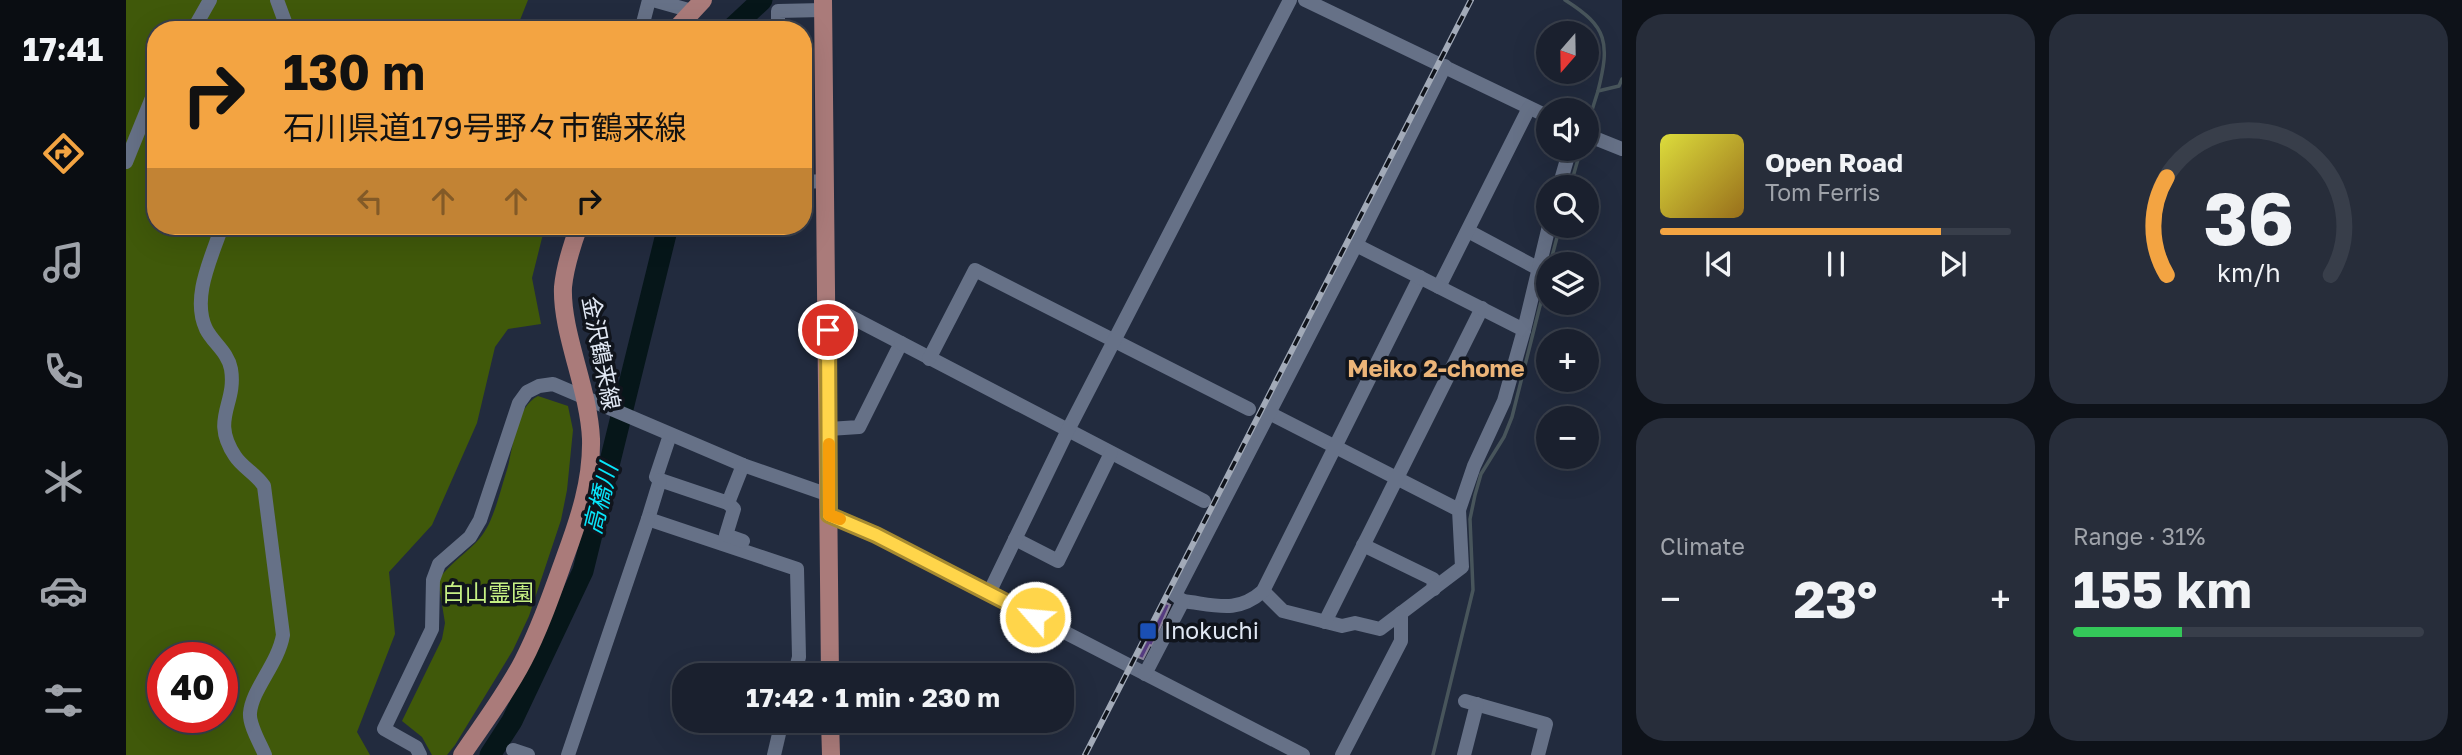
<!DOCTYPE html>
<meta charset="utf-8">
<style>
body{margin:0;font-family:"Golos Text","Noto Sans JP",sans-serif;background:#272d3a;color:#f1f3f6;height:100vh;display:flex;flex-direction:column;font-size:26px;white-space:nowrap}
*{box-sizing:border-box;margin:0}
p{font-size:23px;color:#9fa3aa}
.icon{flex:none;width:38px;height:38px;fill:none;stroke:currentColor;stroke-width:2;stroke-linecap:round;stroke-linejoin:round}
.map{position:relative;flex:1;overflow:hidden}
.details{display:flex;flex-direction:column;gap:14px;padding:14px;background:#0e1219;width:840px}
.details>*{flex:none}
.banner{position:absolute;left:21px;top:21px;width:665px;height:214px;border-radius:28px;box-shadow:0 7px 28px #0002,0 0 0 2px #383e4a;background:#f3a442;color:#111;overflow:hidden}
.needle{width:46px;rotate:200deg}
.fabs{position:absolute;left:1410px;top:21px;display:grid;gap:14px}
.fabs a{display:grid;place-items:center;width:63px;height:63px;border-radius:50%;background:#1a202e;box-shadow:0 7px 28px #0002,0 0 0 2px #383e4a;font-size:35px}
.speed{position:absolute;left:21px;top:642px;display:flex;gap:14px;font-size:35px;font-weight:700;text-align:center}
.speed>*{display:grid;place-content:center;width:91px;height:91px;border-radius:50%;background:#1a202e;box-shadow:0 7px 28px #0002,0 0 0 2px #383e4a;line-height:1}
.speed .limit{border:10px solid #d22;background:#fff;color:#111}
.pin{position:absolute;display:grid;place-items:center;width:60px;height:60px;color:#fff;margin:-30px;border:4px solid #fff;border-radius:50%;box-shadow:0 2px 7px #0007}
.me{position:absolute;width:77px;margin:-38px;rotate:297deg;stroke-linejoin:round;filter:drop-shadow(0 0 5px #0008)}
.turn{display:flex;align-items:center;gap:24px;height:147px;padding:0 21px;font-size:32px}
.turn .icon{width:91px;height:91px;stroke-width:2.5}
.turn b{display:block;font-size:49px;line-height:60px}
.lanes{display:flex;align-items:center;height:66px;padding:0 21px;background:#0003;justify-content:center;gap:35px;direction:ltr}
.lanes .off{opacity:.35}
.big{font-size:52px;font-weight:700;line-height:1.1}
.details .tile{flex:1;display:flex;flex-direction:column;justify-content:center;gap:10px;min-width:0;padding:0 24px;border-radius:28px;background:#272d3a}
.details .dial{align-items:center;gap:0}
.dial svg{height:182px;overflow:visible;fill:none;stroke:#383e4a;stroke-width:7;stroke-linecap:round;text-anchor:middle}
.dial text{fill:#f1f3f6;stroke:none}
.song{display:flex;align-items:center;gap:21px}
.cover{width:84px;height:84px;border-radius:10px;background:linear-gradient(135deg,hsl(60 70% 55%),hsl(40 70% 35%))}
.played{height:7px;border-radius:4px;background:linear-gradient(90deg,#f3a442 80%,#383e4a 80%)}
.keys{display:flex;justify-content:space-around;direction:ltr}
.heat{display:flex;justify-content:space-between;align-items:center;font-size:38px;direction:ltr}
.charge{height:10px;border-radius:5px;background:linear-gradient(90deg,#34c759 31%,#383e4a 0)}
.details .tiles{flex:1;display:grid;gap:14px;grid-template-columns:repeat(2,1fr)}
.trip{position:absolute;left:546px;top:663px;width:402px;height:70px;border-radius:28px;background:#1a202e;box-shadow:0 7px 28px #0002,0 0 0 2px #383e4a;font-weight:700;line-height:70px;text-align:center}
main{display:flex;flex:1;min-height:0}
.menu{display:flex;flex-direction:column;width:126px;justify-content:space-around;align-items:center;background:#0a0d12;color:#9fa3aa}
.menu .icon{width:49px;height:49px}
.menu .active{color:#f3a442}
.menu b{font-size:32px;color:#f1f3f6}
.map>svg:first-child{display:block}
</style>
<main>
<nav class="menu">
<b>17:41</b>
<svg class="icon active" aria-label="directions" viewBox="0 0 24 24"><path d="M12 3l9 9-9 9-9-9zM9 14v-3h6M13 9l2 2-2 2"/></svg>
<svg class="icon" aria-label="music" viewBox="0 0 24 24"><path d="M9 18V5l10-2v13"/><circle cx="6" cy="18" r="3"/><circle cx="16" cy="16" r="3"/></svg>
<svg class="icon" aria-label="phone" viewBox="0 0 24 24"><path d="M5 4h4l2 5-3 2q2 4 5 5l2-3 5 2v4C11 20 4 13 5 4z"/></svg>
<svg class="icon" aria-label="climate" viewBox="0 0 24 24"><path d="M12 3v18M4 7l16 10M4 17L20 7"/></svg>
<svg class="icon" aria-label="car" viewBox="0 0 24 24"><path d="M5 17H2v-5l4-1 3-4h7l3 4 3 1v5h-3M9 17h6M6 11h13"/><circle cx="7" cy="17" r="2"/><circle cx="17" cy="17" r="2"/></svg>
<svg class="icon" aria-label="filters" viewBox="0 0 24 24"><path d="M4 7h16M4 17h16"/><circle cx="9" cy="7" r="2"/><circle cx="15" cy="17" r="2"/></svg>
</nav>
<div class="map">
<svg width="1496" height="755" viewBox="0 0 1496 755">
<defs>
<filter id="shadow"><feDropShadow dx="5.5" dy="-5.5" stdDeviation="3.5" flood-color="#0009"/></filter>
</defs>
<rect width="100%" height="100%" fill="#222b3e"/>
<g fill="#40590a" fill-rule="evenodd">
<path d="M0,0H402L390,30H30V226H419L406,278L415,324L382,329L369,347L351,423L306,525L263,572L269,634L231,732L244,755H0ZM37,658H96V718H37Z"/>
<path d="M412,396L442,406L447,430L441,490L435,520L403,616L387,650L329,745L321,755H306L296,737L276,721L316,639L319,623L312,580C324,563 341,553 354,538C367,523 374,492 380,473C388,449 388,408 412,396Z"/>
</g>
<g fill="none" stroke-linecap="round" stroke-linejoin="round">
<g stroke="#48555b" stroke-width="3.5">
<path d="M1439,0C1482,27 1484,43 1472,91"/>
<polyline points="1461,126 1472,91 1493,86 1496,79"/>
<polyline points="1444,187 1455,149"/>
<polyline points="1424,264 1434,226"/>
<polyline points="1307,755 1347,590 1344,519 1349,495 1355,474 1378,437 1386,417 1423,270"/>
</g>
<g stroke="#061619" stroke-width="21">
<polyline points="604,30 636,0"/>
<polyline points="364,755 386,721 457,571 542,226"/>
</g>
</g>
<polygon fill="#553b80" stroke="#89839a" stroke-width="2" filter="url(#shadow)" points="1040,603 1044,605 1026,646 1024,645 1017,659 1012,657"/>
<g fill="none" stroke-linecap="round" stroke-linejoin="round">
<g stroke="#667187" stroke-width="14">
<polyline points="151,0 162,30"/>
<polyline points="527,0 566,11"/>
<polyline points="1179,0 1423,117"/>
<polyline points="67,30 84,0"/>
<polyline points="519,30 517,23 523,0"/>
<polyline points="652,30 652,11 697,10"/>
<polyline points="1461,135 1496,149"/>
<polyline points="0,162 30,88"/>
<polyline points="677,182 699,181"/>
<polyline points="1433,187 1444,149"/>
<path d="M96,226C86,257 65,297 80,329C87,343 102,352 105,369C111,405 84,418 109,456C116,467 130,474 138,486L157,635C152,664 126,689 124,713C123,725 134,743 139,755"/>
<polyline points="1342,231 1413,269"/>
<polyline points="1230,245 1319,66"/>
<polyline points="1313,287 1403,108"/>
<polyline points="702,305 775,343 733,427 703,429"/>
<polyline points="775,343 1078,501"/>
<polyline points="803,359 849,270 1123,409"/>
<polyline points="544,435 530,477 534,480 602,503 617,465"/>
<polyline points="534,480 522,519 671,569 673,657 668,676"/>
<polyline points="602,503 608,509 600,535 617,541"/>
<polyline points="1333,510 1348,466 1378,401 1398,330"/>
<polyline points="703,515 750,535 1177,755"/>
<polyline points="889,539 932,561 985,453"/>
<polyline points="1237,545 1307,579 1308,589"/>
<polyline points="1137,591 1157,611 1216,626 1229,623 1254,629 1336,567 1333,510 1143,413"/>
<polyline points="863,593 942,430 1164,0"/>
<path d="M1057,601C1090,605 1111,614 1137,591L1294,277"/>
<polyline points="1199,622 1356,308"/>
<polyline points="1019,674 1057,601 1049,595 1230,245 1398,330 1423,226"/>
<polyline points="1339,701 1420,724 1412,755"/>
<polyline points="387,750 402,755"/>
<polyline points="294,755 290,747 258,729 306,629 307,580 313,564 344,537 354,520 393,403 401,392 413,386 427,384 617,465 703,495"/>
<polyline points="442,755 522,519"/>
<polyline points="648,755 656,721"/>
<polyline points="1216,755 1275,641 1275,613"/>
<polyline points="1338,755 1351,704"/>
</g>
<g stroke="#aa7b7a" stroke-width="18">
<polyline points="697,0 704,676"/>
<polyline points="549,30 577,0"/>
<polyline points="704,721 705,755"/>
<path d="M336,755C357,724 380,694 397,661C414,628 426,593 439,557C453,519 466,481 465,439C463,389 435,332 437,287C439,266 446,245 453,226"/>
</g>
<defs>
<polyline id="rail" points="959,755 1345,0"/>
</defs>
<use href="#rail" stroke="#a2aab8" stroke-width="6"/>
<use href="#rail" stroke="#10141c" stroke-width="3.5" stroke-dasharray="10" stroke-linecap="butt"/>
</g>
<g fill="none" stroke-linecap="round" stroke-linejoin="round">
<defs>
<polyline id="route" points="702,330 703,515 750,535 909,617"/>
</defs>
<use href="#route" stroke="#a68a30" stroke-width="18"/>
<use href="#route" stroke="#ffd54a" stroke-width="12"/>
<polyline stroke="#f59e0b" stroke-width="12" points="703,444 703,515 714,519"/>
</g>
<rect fill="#1a4fb4" stroke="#10141c" stroke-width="2.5" x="1013" y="622" width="18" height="18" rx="3.5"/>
<g text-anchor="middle" stroke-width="7" stroke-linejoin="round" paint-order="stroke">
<g font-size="23" fill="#e1e8f4" stroke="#10141c">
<text transform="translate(475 353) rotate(79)" y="8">金沢鶴来線</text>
</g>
<g font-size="23" fill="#c6f084" stroke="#10141c">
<text x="362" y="601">白山霊園</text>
</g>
<g font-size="23" fill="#e1e8f4" stroke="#10141c" text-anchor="start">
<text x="1038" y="639">Inokuchi</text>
</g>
<g font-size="24" font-weight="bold" fill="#ebb478" stroke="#10141c">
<text x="1310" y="377">Meiko 2-chome</text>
</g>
<g font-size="24" font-style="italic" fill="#08e5fa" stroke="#10141c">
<text transform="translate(475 499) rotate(-76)" y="8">高橋川</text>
</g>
</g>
</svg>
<div class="fabs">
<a><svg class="needle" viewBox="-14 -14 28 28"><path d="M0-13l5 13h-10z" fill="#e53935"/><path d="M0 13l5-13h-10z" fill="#9fa3aa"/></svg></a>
<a><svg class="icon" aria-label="sound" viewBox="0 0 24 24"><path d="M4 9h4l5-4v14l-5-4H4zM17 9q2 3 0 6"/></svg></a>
<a><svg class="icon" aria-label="search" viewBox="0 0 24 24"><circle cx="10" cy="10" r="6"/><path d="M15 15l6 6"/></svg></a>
<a><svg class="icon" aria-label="layers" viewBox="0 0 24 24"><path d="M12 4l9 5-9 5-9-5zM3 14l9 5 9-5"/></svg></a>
<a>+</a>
<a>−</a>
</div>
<div class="speed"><div class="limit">40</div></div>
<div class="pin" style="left:702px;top:330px;background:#d93025"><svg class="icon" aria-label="arrive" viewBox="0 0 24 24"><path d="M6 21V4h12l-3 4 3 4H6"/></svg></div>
<svg class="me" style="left:909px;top:617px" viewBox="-20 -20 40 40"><circle r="17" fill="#ffd54a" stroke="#fff" stroke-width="3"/><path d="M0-11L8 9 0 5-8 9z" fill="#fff"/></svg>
<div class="trip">17:42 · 1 min · 230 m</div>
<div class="banner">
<div class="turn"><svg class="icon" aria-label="right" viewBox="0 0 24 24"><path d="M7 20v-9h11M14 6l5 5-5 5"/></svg><div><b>130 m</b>石川県道179号野々市鶴来線</div></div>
<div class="lanes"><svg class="icon off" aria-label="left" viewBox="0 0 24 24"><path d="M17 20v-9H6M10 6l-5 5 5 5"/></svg><svg class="icon off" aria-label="ahead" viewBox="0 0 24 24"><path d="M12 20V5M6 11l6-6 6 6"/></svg><svg class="icon off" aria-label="ahead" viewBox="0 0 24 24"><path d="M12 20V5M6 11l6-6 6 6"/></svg><svg class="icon" aria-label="right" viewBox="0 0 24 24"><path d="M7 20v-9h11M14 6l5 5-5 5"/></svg></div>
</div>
</div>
<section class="details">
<div class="tiles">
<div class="tile">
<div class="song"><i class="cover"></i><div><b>Open Road</b><p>Tom Ferris</p></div></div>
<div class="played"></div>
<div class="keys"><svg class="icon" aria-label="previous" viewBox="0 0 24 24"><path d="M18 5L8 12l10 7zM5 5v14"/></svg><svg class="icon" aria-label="pause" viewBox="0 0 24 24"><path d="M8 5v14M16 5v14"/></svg><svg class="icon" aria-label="next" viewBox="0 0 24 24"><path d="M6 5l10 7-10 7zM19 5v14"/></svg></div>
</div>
<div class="tile dial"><svg viewBox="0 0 100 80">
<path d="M14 69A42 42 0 1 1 86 69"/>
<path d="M14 69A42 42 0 0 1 14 26" stroke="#f3a442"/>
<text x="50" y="56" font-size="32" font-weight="700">36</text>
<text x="50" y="72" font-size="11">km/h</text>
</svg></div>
<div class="tile"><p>Climate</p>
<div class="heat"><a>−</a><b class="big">23°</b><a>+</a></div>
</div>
<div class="tile"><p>Range · 31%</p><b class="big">155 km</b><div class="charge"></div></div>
</div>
</section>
</main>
